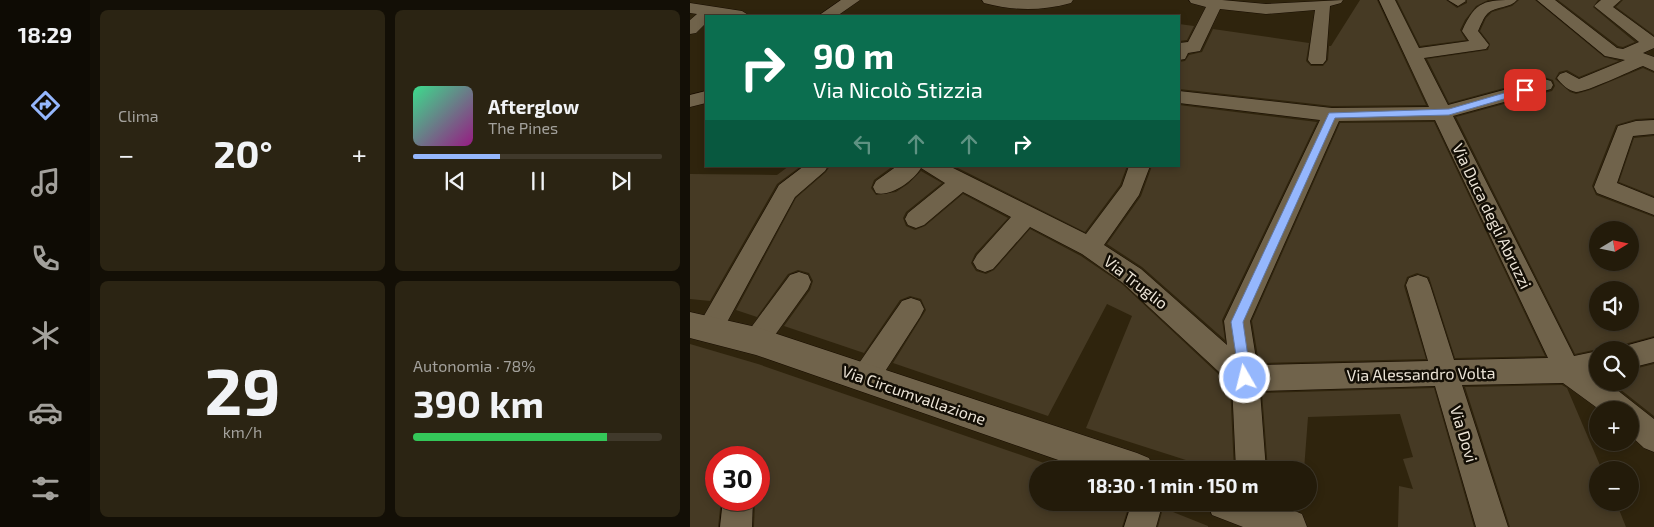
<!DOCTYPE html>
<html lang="it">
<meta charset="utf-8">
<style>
body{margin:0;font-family:"Exo 2",sans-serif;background:#2b2413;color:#f1f3f6;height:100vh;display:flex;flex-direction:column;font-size:19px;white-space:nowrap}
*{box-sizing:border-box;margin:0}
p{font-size:16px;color:#a3a19c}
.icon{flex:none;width:28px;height:28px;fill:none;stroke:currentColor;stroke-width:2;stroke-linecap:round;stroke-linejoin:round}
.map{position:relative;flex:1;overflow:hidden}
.drawer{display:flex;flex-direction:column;gap:10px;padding:10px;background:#130f06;width:600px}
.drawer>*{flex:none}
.banner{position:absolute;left:15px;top:15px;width:475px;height:152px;border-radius:0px;box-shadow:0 2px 8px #0003,0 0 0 1px #40392b;background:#0b6e4f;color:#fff;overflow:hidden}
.needle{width:32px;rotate:80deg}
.controls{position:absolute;left:899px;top:221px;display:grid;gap:10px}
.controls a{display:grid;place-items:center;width:50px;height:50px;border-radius:50%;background:#231b0a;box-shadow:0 2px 8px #0003,0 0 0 1px #40392b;font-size:25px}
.speed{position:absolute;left:15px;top:446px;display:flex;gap:10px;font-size:25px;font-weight:700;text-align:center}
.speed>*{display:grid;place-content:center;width:65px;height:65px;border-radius:50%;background:#231b0a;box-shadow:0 2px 8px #0003,0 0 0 1px #40392b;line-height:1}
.speed .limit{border:8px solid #d22;background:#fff;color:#111}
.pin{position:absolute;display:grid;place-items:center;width:42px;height:42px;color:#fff;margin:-21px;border-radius:10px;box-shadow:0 2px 8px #0006}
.me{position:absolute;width:55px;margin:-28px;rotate:352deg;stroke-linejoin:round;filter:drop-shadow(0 0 4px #0008)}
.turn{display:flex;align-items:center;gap:18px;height:105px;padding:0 25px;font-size:22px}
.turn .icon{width:65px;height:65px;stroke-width:2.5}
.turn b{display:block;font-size:35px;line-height:42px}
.lanes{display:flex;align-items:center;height:48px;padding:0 25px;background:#0003;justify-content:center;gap:25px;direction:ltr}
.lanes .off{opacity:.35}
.big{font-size:38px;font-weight:700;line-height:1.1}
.drawer .tile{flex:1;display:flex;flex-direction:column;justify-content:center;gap:8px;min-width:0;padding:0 18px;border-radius:8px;background:#2b2413}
.drawer .dial{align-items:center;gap:0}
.dial b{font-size:65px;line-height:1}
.song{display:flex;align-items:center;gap:15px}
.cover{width:60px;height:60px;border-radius:8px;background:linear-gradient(135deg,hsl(150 70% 55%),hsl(310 70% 35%))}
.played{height:5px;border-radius:2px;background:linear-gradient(90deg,#95b7fd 35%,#40392b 35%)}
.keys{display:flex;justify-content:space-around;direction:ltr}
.heat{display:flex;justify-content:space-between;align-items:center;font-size:28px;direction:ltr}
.charge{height:8px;border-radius:4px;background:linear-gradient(90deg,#34c759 78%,#40392b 0)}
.drawer .tiles{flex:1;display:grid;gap:10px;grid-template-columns:repeat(2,1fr)}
.trip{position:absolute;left:339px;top:461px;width:288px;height:50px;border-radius:25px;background:#231b0a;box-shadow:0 2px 8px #0003,0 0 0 1px #40392b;font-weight:700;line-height:50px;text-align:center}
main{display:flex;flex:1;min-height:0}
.tab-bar{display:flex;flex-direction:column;width:90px;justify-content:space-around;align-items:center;background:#0e0b04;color:#a3a19c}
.tab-bar .icon{width:35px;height:35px}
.tab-bar .on{color:#95b7fd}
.tab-bar b{font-size:22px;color:#f1f3f6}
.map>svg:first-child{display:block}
</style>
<main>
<nav class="tab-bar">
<b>18:29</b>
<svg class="icon on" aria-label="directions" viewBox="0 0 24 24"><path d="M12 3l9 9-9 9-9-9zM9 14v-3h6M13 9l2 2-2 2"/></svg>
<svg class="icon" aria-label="music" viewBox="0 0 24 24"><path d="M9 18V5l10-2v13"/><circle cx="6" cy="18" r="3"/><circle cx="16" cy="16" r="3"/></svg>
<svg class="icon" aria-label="phone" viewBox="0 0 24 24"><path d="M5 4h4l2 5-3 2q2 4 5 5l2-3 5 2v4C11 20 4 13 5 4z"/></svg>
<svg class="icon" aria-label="climate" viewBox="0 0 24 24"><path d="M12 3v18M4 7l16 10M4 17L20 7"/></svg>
<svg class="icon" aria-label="car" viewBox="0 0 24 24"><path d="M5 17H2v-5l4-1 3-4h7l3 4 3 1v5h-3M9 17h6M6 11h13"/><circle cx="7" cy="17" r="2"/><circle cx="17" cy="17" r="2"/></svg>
<svg class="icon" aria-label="filters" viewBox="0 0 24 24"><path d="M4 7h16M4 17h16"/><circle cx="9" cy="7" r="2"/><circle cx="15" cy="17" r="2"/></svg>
</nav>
<section class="drawer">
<div class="tiles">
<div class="tile"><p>Clima</p>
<div class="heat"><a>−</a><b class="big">20°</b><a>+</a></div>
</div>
<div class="tile">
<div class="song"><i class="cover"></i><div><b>Afterglow</b><p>The Pines</p></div></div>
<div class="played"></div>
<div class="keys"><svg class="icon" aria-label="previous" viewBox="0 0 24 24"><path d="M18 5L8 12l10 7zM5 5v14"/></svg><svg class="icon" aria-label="pause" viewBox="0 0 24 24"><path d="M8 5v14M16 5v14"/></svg><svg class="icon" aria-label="next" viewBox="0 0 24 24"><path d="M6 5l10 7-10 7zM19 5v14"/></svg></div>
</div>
<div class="tile dial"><b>29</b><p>km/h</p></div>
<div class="tile"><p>Autonomia · 78%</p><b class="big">390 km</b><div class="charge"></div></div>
</div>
</section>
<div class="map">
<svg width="964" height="527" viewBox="0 0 964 527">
<rect width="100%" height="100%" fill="#2f240d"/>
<g fill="#463a24" fill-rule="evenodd">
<polygon points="670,0 687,0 736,105 642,106 489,89 489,62 495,61 499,55 512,52 523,29 619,43 616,61 621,66 633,66 638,60 639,46 641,46"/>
<polygon points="707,0 756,0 767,8 777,3 777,0 798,0 786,6 775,20 770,30 776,40 730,46"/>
<path d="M829,0H845L914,57L929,61L889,77L877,70L869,72L865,79L880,92L886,94L900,90L953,68L964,73V118L946,119L926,125L902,186L906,195L964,217V336L931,345L927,350L908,349L885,354L766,117L862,91L865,86L863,80L854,77L759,103L737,59L798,50L800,44L790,31L796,18L802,12L822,6ZM908,230H940V262H908ZM908,290H940V322H908Z"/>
<polygon points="868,0 908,0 903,7 945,42 933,47 928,46"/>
<polygon points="933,0 964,0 964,35 926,7"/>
<polygon points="489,24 504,26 497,40 489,41"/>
<polygon points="489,105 627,122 532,320 535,340 452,267 417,244 451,196 462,166 489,166"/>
<polygon points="744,122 855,356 765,358 739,277 727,273 717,277 714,286 736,359 569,363 562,321 650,123"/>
<polygon points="964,136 964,196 929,182 944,138"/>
<polygon points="99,166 111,166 87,184 20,301 0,299 0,174 87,175"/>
<polygon points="140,166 203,166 184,180 181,188 186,195 206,192 218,184 231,171 252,183 216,212 213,218 216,226 225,230 235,226 273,194 318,218 285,254 281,263 286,271 296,274 304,270 340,229 391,256 432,284 540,385 544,470 527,470 396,428 442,316 417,304 358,416 203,363 236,310 231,299 220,296 210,300 174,353 94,326 120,290 123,281 119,273 108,270 98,274 67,317 46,310 106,198 136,172"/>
<polygon points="264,166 437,166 430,185 395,232"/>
<polygon points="0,344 68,364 374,470 348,470 348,502 440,502 432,527 64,527 65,500 69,500 69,458 26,458 26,500 31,500 28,527 0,527"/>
<polygon points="964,364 964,416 921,382 940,382 940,370"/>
<polygon points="872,385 877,388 912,470 908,470 908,502 926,502 936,527 820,527 775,387"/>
<polygon points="744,388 784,527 708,527 709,486 723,489 713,459 723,457 710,414 618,417 614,470 578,470 572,393"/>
<polygon points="473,508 518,526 518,527 468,527"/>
</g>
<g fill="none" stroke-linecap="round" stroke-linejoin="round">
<defs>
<g id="street">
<polygon points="151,0 170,0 147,16 128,16"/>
<path d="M292,0H383L381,3C351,11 324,11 294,3Z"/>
<polygon points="499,0 532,0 576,4 653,0 651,3 640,6 636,60 633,64 621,64 618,60 625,10 576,14 530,9 510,51 498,53 495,59 489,60 489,43 498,42 516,7 501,3"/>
<path d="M689,0H705L729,48L779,41L772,31C786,0 795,0 827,0C821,8 806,6 798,13C793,18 791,25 788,31L799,45L796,49L734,58L758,105L854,79L861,81L863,85L861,89L763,116L884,356L908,351V382H917L964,419V452L954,448L940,435V410H910L873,383L772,385L818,527H786L745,386L570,391L576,470H546L542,384L433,283L392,254L340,227L303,269L295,272L287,269L283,262L287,255L321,217L273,192L234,225L226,228L218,225L215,219L218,213L255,183L231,168C223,181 201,197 186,193L183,187L186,181L207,166H259L396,234L432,186L439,166H460L449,195L414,245L451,269L537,345L534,321L630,120L489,103V91L642,108L739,107ZM745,120L858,358L764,360L740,285L737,278L728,275L719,278L716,285L738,361L567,365L560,321L649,121Z"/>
<polygon points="758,0 775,0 776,1 768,6"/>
<path d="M847,0H865L927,48L933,49L949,42L904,6L911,0H931L923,7L964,37V48L953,53L964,57V71L953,66C940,71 897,92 886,92C879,91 871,84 867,78L870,74L876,72L889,79L935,60L915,56Z"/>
<polygon points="0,3 52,11 60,16 16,16 16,23 6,33 0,34 0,20 7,14 0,13"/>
<polygon points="16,91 16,103 0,107 0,95"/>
<polygon points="964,120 964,134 943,136 927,183 964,198 964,215 907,193 904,187 928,126 946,121"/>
<polygon points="114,166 138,166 135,171 105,197 29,337 20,341 11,337 7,329 11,321 89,185"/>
<polygon points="109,272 118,275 121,282 118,289 75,349 66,353 57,349 53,341 57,333 100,275"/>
<polygon points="221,298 230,301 234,309 230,317 185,387 175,391 165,387 161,378 165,369 212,301"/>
<polygon points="964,338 964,362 940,368 940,350 929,350 931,347"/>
<polygon points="33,500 63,500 62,527 30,527"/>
<polygon points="442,502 473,502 466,527 434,527"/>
</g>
<g id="secondary">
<polygon points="0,312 66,327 447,453 459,458 464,470 397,470 66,355 0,338"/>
<polygon points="517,502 583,502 612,514 617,527 553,527 522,515"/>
</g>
</defs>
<use href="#street" stroke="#170c00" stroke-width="1"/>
<use href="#secondary" stroke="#170c00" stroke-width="1"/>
<use href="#street" fill="#70634b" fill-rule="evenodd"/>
<use href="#secondary" fill="#70634b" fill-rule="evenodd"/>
</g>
<polygon fill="#95b7fd" stroke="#6177a4" points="835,87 840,90 838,92 759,115 645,118 553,322 561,378 559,382 555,384 550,382 541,322 639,113 759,109"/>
<g text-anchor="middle" stroke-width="5" stroke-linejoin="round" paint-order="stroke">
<g font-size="16" fill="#ece4d7" stroke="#130e05">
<text transform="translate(802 216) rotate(64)" y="6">Via Duca degli Abruzzi</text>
<text transform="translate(446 282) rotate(38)" y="6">Via Truglio</text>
<text transform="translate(731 374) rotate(-1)" y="6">Via Alessandro Volta</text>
<text transform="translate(224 395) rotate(19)" y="6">Via Circumvallazione</text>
<text transform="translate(774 434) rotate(73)" y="6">Via Dovi</text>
</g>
</g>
</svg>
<div class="controls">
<a><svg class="needle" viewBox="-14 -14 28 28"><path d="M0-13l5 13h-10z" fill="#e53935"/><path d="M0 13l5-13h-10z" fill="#a3a19c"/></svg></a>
<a><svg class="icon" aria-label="sound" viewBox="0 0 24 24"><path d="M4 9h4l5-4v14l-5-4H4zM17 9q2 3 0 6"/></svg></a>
<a><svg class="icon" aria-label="search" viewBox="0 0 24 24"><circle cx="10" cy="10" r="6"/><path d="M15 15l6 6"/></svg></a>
<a>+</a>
<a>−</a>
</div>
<div class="speed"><div class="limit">30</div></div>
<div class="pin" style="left:835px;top:90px;background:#d93025"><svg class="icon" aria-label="arrive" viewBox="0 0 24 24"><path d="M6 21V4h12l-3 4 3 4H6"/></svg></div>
<svg class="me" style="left:555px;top:378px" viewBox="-20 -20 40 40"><circle r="17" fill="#95b7fd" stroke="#fff" stroke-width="3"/><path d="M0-11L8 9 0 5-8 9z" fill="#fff"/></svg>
<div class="trip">18:30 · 1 min · 150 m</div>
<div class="banner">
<div class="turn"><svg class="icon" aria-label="right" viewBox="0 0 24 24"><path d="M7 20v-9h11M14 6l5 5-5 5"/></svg><div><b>90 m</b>Via Nicolò Stizzia</div></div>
<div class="lanes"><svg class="icon off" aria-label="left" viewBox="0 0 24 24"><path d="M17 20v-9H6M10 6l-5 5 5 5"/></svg><svg class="icon off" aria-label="ahead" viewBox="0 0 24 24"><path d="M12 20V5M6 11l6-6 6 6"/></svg><svg class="icon off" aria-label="ahead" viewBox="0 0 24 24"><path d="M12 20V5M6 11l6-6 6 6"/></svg><svg class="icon" aria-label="right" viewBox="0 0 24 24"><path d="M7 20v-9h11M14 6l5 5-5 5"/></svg></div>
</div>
</div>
</main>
